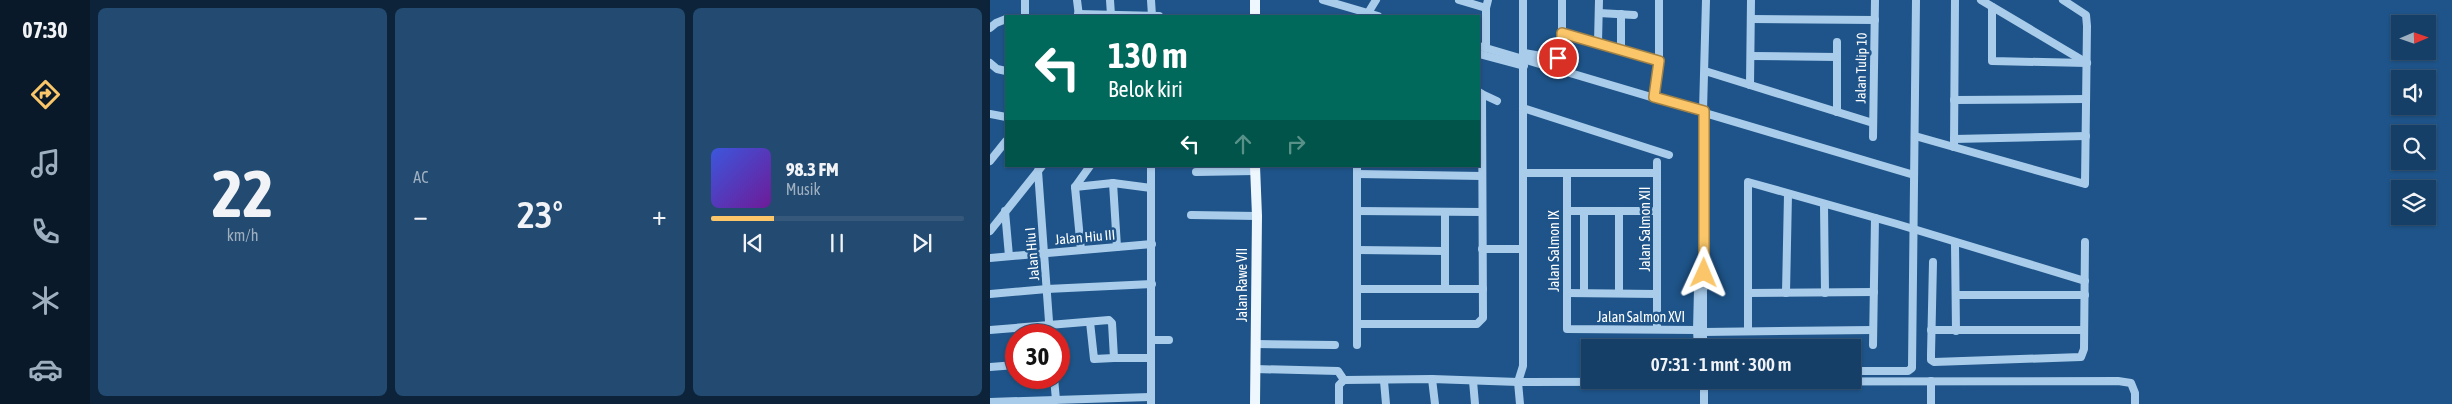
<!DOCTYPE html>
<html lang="id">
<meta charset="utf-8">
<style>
body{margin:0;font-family:"Asap Condensed",sans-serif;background:#234a70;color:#f1f3f6;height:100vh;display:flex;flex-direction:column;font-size:19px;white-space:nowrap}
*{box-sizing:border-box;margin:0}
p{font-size:16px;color:#9eafc0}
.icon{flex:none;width:28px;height:28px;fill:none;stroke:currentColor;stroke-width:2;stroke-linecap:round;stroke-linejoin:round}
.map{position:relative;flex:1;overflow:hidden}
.drawer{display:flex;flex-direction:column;gap:8px;padding:8px;background:#0c2339;width:900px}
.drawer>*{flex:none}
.top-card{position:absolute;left:15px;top:15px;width:475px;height:152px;border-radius:0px;box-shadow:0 1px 4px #0004,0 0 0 1px #35587b;background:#00695c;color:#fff;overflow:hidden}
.needle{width:32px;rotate:88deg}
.controls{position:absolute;left:1401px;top:15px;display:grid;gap:10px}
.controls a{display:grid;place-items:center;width:45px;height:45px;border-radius:0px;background:#163f67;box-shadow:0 1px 4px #0004,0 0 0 1px #35587b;font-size:25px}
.speed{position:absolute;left:15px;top:324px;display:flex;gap:10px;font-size:25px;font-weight:700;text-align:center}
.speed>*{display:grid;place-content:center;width:65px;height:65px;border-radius:50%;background:#163f67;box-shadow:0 1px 4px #0004,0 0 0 1px #35587b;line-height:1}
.speed .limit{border:8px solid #d22;background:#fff;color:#111}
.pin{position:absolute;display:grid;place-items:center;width:42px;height:42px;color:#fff;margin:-21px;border:2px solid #fff;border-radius:50%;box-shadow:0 1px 5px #0007}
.me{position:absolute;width:55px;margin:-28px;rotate:1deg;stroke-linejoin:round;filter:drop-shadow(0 0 4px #0008)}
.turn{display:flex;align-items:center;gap:18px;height:105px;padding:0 20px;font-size:22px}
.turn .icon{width:65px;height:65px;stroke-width:2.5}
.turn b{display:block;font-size:35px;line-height:42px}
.lanes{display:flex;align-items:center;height:48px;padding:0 20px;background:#0003;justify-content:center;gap:25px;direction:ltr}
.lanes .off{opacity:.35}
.big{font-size:38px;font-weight:600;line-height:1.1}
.drawer .widget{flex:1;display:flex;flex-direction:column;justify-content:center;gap:8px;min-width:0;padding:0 18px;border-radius:8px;background:#234a70}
.drawer .dial{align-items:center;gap:0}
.dial b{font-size:65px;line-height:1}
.song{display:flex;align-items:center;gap:15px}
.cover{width:60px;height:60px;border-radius:8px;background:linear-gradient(135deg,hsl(230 70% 55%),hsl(280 70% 35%))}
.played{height:5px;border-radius:2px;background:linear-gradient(90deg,#fac669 25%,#35587b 25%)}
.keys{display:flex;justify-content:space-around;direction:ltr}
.heat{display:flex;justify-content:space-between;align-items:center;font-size:28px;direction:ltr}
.drawer .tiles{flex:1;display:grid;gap:8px;grid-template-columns:repeat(3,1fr)}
.trip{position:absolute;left:591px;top:339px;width:280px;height:50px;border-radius:0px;background:#163f67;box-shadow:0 1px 4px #0004,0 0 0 1px #35587b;font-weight:600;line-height:50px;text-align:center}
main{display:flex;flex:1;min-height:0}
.tab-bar{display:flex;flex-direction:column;width:90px;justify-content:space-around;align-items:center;background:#091929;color:#9eafc0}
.tab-bar .icon{width:35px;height:35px}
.tab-bar .active{color:#fac669}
.tab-bar b{font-size:22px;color:#f1f3f6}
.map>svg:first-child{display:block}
</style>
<main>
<nav class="tab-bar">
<b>07:30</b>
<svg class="icon active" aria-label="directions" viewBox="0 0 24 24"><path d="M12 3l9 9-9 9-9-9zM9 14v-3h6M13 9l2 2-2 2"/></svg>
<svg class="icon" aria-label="music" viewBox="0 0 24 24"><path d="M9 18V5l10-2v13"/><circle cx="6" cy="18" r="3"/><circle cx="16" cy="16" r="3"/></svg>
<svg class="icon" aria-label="phone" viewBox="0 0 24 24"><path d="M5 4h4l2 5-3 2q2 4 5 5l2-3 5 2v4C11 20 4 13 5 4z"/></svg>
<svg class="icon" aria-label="climate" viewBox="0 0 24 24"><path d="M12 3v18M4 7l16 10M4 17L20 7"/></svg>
<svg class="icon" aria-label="car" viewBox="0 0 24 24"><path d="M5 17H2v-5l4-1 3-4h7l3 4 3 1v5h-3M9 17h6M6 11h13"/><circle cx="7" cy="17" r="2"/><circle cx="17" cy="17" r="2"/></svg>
</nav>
<section class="drawer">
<div class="tiles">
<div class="widget dial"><b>22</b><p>km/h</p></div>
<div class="widget"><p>AC</p>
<div class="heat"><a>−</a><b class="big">23°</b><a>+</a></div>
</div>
<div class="widget">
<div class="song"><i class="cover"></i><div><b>98.3 FM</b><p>Musik</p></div></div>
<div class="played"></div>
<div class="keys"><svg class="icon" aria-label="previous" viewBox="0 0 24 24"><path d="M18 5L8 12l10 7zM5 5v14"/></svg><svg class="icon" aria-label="pause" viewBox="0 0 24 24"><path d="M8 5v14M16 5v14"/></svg><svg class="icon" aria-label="next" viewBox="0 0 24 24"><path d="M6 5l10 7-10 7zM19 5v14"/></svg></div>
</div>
</div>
</section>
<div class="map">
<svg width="1462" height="404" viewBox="0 0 1462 404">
<rect width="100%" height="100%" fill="#1e5489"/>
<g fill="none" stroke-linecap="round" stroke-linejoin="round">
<g stroke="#a9cceb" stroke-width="8">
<polyline points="35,0 35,16"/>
<polyline points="87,0 89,16"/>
<polyline points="120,0 121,15"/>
<polyline points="161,0 162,16"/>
<polyline points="333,0 388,16"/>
<polyline points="469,0 496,8 498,0"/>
<polyline points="991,0 1097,63"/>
<polyline points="1002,7 1002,61 1097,63"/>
<polyline points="496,8 496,48"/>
<polyline points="378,13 386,0"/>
<polyline points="609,13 644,15"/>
<polyline points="88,14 169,16"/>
<polyline points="631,14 631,49"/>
<polyline points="761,19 885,20"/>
<polyline points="0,28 6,23 16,19"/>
<polyline points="572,33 669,61"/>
<polyline points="608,43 609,0"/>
<polyline points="489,46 924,175"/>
<polyline points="534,53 563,58 572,55 572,0"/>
<polyline points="489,54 534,66"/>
<polyline points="761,56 847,57"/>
<polyline points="0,63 7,69 16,71"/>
<polyline points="715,71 883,123"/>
<polyline points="760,85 761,0"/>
<polyline points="492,94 507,101"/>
<polyline points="664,97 669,61 669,0"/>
<polyline points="964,100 1096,99"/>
<polyline points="533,108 679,155"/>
<polyline points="847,112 847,42"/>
<polyline points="0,114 16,117"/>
<polyline points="925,136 1095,184 1097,26 1096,15 1073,0"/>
<polyline points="883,137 885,0"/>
<polyline points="964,139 1096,136"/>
<polyline points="964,147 965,0"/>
<polyline points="0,161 16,141"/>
<polyline points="667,162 667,173"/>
<polyline points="161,166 161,404"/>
<polyline points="367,166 367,345"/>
<polyline points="48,171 60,335"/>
<polyline points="206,172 265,171"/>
<polyline points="533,173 667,173 667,329"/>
<polyline points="577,173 577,329 707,330 708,289 714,287"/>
<polyline points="367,174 492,176"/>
<polyline points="85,187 123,183"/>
<polyline points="834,204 835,293"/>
<polyline points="15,211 19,256"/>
<polyline points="367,211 492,212"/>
<polyline points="577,211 667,211"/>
<polyline points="201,215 267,216"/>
<polyline points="0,231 52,166"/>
<polyline points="965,243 966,331"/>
<polyline points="127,247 123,183 161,188"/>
<polyline points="492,249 532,249"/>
<polyline points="91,250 85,187 100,166"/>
<polyline points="367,250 455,251"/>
<polyline points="0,258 162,244"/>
<polyline points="943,262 941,354 941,360 944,362 1091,357 1094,349 1095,242"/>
<polyline points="367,289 493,289"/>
<polyline points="455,289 455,212"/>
<polyline points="577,293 667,294"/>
<polyline points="594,293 594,211"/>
<polyline points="629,293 629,211"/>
<polyline points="758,293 884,292"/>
<polyline points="796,293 798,194"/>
<polyline points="0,294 57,289 162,284"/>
<polyline points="966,295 1095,295"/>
<polyline points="100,322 104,359 124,358"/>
<polyline points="367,324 487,324 493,318 492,94 489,92"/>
<polyline points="0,330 119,320 122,323 124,358 160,358"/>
<polyline points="707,330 708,348"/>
<polyline points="941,330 1094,330"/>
<polyline points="758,331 758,182 907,224 1095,281"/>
<polyline points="713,332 883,330"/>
<polyline points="161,340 179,340"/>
<polyline points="265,344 345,345"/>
<polyline points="883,345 885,218"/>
<polyline points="713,348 713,111 716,0"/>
<polyline points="0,367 26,365"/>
<polyline points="265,369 348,371 354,380"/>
<polyline points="862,371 918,371 922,368 926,0"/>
<polyline points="64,378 66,400"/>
<polyline points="442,379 445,404"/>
<polyline points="394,381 396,404"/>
<polyline points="483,381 485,404"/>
<polyline points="941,381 941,404"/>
<polyline points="0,402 160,397"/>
<polyline points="349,404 349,385 354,380 442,379 528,382 1128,381 1141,383 1145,393 1145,404"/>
<polyline points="530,404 528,382 533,366 533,0"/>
<polyline points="714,404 714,380"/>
</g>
<g stroke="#eef6fe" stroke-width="10">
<polyline points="265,0 265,16"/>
<polyline points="265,404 267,216 265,166"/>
</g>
</g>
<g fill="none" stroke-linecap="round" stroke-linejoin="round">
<defs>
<polyline id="route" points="568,58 572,54 572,33 669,61 664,97 714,111 714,273"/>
</defs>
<use href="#route" stroke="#a28144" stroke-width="12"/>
<use href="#route" stroke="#fac669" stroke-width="9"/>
</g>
<g text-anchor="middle" stroke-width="5" stroke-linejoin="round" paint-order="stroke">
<g font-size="14" fill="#fff" stroke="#1e5489">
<text transform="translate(871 68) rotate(-89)" y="5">Jalan Tulip 10</text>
<text transform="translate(655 229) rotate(-90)" y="5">Jalan Salmon XII</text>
<text transform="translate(95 237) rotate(-5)" y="5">Jalan Hiu III</text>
<text transform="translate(564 251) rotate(-90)" y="5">Jalan Salmon IX</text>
<text transform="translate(42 254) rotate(-95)" y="5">Jalan Hiu I</text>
<text transform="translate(252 285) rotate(-90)" y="5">Jalan Rawe VII</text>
<text x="651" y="322">Jalan Salmon XVI</text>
</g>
</g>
</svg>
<div class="controls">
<a><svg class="needle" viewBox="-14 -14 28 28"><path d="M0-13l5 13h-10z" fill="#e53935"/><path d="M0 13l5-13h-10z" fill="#9eafc0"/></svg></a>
<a><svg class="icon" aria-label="sound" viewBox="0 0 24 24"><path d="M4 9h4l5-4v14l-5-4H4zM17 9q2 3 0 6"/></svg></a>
<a><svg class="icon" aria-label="search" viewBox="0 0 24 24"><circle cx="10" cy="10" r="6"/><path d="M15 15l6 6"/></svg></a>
<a><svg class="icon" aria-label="layers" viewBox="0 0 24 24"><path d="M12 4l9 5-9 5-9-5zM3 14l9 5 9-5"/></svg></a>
</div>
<div class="speed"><div class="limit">30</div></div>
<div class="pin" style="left:568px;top:58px;background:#d93025"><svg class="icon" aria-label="arrive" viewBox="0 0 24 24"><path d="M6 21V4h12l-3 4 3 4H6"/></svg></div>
<svg class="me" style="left:714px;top:273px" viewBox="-20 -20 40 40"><path d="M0-17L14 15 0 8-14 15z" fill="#fac669" stroke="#fff" stroke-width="4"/></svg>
<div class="trip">07:31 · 1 mnt · 300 m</div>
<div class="top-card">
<div class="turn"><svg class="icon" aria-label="left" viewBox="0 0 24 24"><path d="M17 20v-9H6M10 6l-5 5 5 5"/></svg><div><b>130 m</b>Belok kiri</div></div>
<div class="lanes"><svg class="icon" aria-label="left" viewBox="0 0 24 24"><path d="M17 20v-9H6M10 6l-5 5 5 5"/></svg><svg class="icon off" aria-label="ahead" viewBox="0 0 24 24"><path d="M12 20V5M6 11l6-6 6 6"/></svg><svg class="icon off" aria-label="right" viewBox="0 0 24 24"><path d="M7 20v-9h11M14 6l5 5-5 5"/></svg></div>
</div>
</div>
</main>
